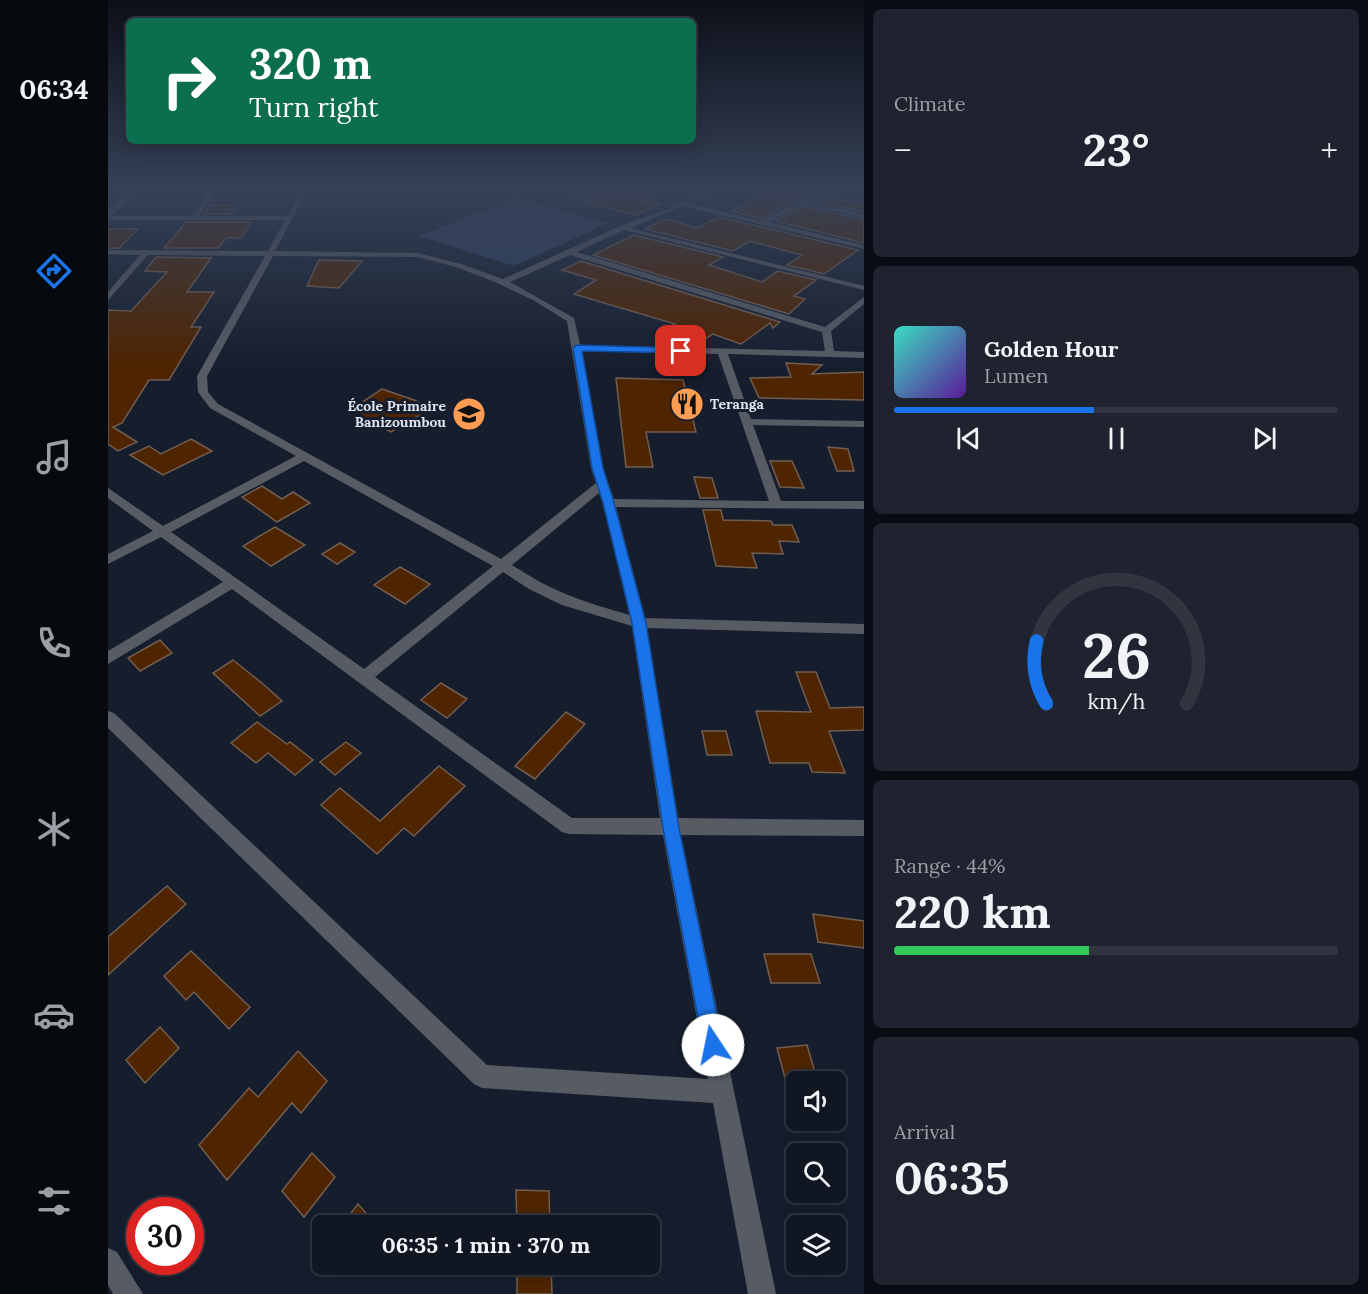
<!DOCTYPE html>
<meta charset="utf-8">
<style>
body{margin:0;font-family:Lora,serif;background:#1e232f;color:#f1f3f6;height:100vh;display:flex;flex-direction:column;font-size:22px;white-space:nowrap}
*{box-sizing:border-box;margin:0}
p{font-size:20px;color:#9c9fa5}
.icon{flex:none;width:33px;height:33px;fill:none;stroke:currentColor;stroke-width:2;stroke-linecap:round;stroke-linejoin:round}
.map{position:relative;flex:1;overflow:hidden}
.panel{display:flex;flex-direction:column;gap:9px;padding:9px;background:#090c13;width:504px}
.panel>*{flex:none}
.banner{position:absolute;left:18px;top:18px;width:570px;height:126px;border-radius:9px;box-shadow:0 3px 15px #0003,0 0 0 2px #303540;background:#0b6e4f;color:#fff;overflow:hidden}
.tools{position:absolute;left:678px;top:1071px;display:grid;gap:12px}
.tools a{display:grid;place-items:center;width:60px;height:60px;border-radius:9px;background:#101622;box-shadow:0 3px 15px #0003,0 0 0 2px #303540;font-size:30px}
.speed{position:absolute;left:18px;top:1197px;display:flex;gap:12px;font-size:30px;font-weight:700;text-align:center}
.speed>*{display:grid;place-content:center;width:78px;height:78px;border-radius:50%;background:#101622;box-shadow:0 3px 15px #0003,0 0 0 2px #303540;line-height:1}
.speed .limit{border:9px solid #d22;background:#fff;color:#111}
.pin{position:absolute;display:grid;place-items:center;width:51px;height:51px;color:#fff;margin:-26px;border-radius:12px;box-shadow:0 3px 9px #0006}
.me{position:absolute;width:66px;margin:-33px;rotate:349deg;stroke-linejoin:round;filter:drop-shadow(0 0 4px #0008)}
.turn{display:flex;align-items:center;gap:21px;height:126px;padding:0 24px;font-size:27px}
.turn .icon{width:78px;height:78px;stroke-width:2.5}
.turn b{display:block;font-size:42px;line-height:51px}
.big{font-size:45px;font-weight:700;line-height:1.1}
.panel .tile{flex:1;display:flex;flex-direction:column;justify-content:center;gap:9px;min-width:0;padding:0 21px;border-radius:9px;background:#1e232f}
.panel .dial{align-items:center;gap:0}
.dial svg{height:156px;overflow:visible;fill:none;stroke:#303540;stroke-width:7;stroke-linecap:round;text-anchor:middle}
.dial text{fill:#f1f3f6;stroke:none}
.song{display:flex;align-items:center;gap:18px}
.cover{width:72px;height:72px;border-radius:9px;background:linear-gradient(135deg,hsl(170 70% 55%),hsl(270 70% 35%))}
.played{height:6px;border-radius:3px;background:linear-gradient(90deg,#1a73e8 45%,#303540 45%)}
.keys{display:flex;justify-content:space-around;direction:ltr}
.heat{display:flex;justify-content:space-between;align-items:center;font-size:33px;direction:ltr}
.charge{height:9px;border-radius:4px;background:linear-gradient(90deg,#34c759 44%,#303540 0)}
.trip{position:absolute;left:204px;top:1215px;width:348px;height:60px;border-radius:9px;background:#101622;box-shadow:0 3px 15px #0003,0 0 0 2px #303540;font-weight:700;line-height:60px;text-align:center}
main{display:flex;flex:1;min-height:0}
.tabs{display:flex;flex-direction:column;width:108px;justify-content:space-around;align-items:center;background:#06090e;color:#9c9fa5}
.tabs .icon{width:42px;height:42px}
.tabs .selected{color:#1a73e8}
.tabs b{font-size:27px;color:#f1f3f6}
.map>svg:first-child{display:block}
</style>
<main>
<nav class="tabs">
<b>06:34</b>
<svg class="icon selected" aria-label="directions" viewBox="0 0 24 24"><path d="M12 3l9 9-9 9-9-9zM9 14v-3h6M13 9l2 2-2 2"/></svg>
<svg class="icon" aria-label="music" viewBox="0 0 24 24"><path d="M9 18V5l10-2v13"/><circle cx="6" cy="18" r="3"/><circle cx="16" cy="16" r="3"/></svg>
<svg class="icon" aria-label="phone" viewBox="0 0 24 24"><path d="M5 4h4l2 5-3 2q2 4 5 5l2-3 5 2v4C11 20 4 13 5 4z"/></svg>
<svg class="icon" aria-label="climate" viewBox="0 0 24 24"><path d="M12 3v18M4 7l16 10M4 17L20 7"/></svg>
<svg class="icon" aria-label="car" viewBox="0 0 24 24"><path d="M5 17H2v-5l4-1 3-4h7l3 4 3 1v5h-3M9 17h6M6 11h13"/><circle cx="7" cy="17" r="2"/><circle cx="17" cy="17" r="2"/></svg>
<svg class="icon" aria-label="filters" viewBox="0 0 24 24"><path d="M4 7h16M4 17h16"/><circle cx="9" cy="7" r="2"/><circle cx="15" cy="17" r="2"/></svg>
</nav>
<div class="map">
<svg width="756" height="1294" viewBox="0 0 756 1294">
<rect width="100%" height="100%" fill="#161e2e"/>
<polygon fill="#2f3f62" points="409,198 500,223 406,266 311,236"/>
<g fill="#4f2400" stroke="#725e51" stroke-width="1.5">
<polygon points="459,188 557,188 534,200 552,204 528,215 476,202 482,199 458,193"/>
<polygon points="664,188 700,193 654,219 624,211"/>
<polygon points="712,196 756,205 756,212 705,200"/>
<polygon points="102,205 128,205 123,214 96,214"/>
<polygon points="694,206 756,220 756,243 667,221"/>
<polygon points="612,217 750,250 716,274 679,265 694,255 642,241 625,251 537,229 558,219 589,228"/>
<polygon points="78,222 144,222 133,238 118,238 110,248 56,248"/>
<polygon points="0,229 30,229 11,248 0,248"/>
<polygon points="526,235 615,257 601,265 654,282 670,271 708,280 686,296 697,299 681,314 485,255"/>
<polygon points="48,257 103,258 79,292 106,292 83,327 93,327 61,380 41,380 14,423 5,427 29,442 10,451 0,444 0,310 23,311 59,272 37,271"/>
<polygon points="211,260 254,261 231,288 199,286"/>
<polygon points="473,261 672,322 665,328 662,323 633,344 605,334 594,341 559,329 567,324 466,294 488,280 454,270"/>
<polygon points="678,363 714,365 704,374 756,372 756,400 651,398 642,378 683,377"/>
<polygon points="508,378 575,380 588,432 538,432 545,467 518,467"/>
<polygon points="274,389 306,400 324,408 283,432 241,411"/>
<polygon points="83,439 104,451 55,475 22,455 41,446 53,454"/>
<polygon points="720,447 740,449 746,471 729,471"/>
<polygon points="662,461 684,461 696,488 672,487"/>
<polygon points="586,477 604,478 610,498 592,498"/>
<polygon points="154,486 174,499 185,492 202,503 169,522 134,497"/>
<polygon points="595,510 613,510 615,520 663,521 665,525 684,525 691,542 671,541 675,554 644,553 649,568 608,566"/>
<polygon points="167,527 197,545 163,566 135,546"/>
<polygon points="232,543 247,552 229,564 214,554"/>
<polygon points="292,567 322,584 297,604 266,585"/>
<polygon points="52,640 64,653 32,671 20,658"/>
<polygon points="125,660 155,684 174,701 152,716 105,673"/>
<polygon points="688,672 708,672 722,708 756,707 756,730 721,731 737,773 704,772 701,763 662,763 648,711 703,712"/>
<polygon points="333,683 359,699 339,718 313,700"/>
<polygon points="458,712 477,724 427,779 407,766"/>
<polygon points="149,722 179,744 182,742 205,760 187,775 160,753 148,763 123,743"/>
<polygon points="594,731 618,731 624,755 599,755"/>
<polygon points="238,742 253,753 227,775 212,762"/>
<polygon points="331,766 357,786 306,836 296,828 269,854 213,805 232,788 272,821"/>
<polygon points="59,886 78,904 0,975 0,937"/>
<polygon points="705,914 756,921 756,948 710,942"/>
<polygon points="83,951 142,1007 121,1029 86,992 78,1000 56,976"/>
<polygon points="656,954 703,954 712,983 663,983"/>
<polygon points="52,1027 71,1048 37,1083 18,1060"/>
<polygon points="699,1045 710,1082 678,1082 669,1048"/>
<polygon points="190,1051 219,1081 193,1113 184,1103 119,1180 91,1145 141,1088 150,1097"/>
<polygon points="204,1153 227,1177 196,1217 174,1191"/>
<polygon points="408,1190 441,1191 442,1226 409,1226"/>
<polygon points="250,1204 269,1226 233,1226"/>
<polygon points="409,1264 443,1264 444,1294 409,1294"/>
</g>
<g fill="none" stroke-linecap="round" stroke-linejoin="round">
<g fill="#575c64" fill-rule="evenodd">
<path d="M26,188H32L3,216H84L104,188H110L91,216H180L194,188H200L167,251L310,253L353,264L395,279L512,226L562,208L602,188H609L580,203L654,221L714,188H721L699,201L756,214V218L694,204L661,222L756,245V249L575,206L522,228L756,286V290L516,230L469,252L717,327L756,297V304L723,331L726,351L756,352V358L620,354L643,419L756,421V427L645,425L673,501H756V509L508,507L537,618L756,624V634L539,628L570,818L756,820V836L573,835L668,1294H640L605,1103L374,1088L366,1084L0,728V711L6,713L379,1065L600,1079L555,835L461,834L454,832L124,589L0,664V651L115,582L53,537L0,564V554L45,531L0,498V488L55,526L188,456L102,408L90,392L89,376L157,256L40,255L0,300V292L32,255L0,254V250L160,251L177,220H0V211ZM462,255L714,332L717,351L472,345L466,318L402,282ZM165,256L310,257L348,267L387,282L425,300L459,321L483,468L488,483L393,559L110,404L100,392L99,376ZM473,351L610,354L661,501L506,499L495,468ZM196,461L385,566L256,669L63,532ZM491,493L495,503L522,615C475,602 445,592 404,565ZM395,572L421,589L454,605L524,626L552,818H464L267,677Z"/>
<polygon points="0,1248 9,1252 35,1294 5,1294 0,1285"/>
</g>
</g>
<linearGradient id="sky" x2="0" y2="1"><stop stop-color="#0c1019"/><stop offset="0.51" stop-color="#364157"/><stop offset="1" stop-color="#364157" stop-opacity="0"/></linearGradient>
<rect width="756" height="369" fill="url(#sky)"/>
<polygon fill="#1a73e8" stroke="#114b97" stroke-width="1.5" points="469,345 573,348 577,351 573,353 474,351 495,468 506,503 538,623 571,828 615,1045 612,1052 605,1055 598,1052 595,1045 555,828 524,623 495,503 484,468 465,348"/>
<defs>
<symbol id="restaurant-disc" viewBox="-11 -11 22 22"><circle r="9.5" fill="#fd9d54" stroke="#161e2e"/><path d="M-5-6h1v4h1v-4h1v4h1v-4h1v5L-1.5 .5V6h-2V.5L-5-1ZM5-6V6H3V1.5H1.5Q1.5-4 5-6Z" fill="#111"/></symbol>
<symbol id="school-disc" viewBox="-11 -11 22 22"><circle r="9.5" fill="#fd9d54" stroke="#161e2e"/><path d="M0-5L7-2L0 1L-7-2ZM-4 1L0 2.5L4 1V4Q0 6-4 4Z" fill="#111"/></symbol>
</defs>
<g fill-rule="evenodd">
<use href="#restaurant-disc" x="560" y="385" width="38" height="38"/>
<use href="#school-disc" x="342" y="395" width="38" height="38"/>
</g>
<g text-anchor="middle" stroke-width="6" stroke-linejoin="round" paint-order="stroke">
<g font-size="14" font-weight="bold" fill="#dfe5f0" stroke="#161e2e" text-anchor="start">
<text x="602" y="409">Teranga</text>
<text x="338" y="411" text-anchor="end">École Primaire<tspan x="338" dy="16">Banizoumbou</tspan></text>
</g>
</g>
</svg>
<div class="tools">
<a><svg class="icon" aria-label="sound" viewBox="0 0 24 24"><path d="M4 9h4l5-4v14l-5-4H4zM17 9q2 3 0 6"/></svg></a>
<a><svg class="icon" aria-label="search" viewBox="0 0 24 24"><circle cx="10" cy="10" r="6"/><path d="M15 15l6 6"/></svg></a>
<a><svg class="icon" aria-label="layers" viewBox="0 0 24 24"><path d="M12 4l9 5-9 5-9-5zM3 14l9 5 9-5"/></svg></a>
</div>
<div class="speed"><div class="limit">30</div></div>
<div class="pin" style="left:573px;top:351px;background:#d93025"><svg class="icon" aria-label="arrive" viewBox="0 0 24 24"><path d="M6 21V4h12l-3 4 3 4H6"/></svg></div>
<svg class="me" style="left:605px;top:1045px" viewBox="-20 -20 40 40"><circle r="19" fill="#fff"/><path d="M0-13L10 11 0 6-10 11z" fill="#1a73e8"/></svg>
<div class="trip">06:35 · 1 min · 370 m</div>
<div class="banner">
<div class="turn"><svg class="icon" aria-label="right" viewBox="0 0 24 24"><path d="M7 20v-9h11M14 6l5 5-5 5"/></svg><div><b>320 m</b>Turn right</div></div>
</div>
</div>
<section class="panel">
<div class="tile"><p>Climate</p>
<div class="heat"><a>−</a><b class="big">23°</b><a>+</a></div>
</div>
<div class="tile">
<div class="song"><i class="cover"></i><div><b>Golden Hour</b><p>Lumen</p></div></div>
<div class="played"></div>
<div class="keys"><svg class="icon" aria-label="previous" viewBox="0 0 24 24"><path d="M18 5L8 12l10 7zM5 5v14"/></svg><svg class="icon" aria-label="pause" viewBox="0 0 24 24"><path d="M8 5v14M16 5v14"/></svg><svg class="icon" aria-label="next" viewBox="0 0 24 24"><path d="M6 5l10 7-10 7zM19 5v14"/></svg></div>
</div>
<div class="tile dial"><svg viewBox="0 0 100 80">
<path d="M14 69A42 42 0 1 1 86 69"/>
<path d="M14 69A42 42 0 0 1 9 37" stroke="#1a73e8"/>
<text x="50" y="56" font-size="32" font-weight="700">26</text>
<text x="50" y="72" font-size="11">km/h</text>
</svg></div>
<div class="tile"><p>Range · 44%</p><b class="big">220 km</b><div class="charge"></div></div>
<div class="tile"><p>Arrival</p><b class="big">06:35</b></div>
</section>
</main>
